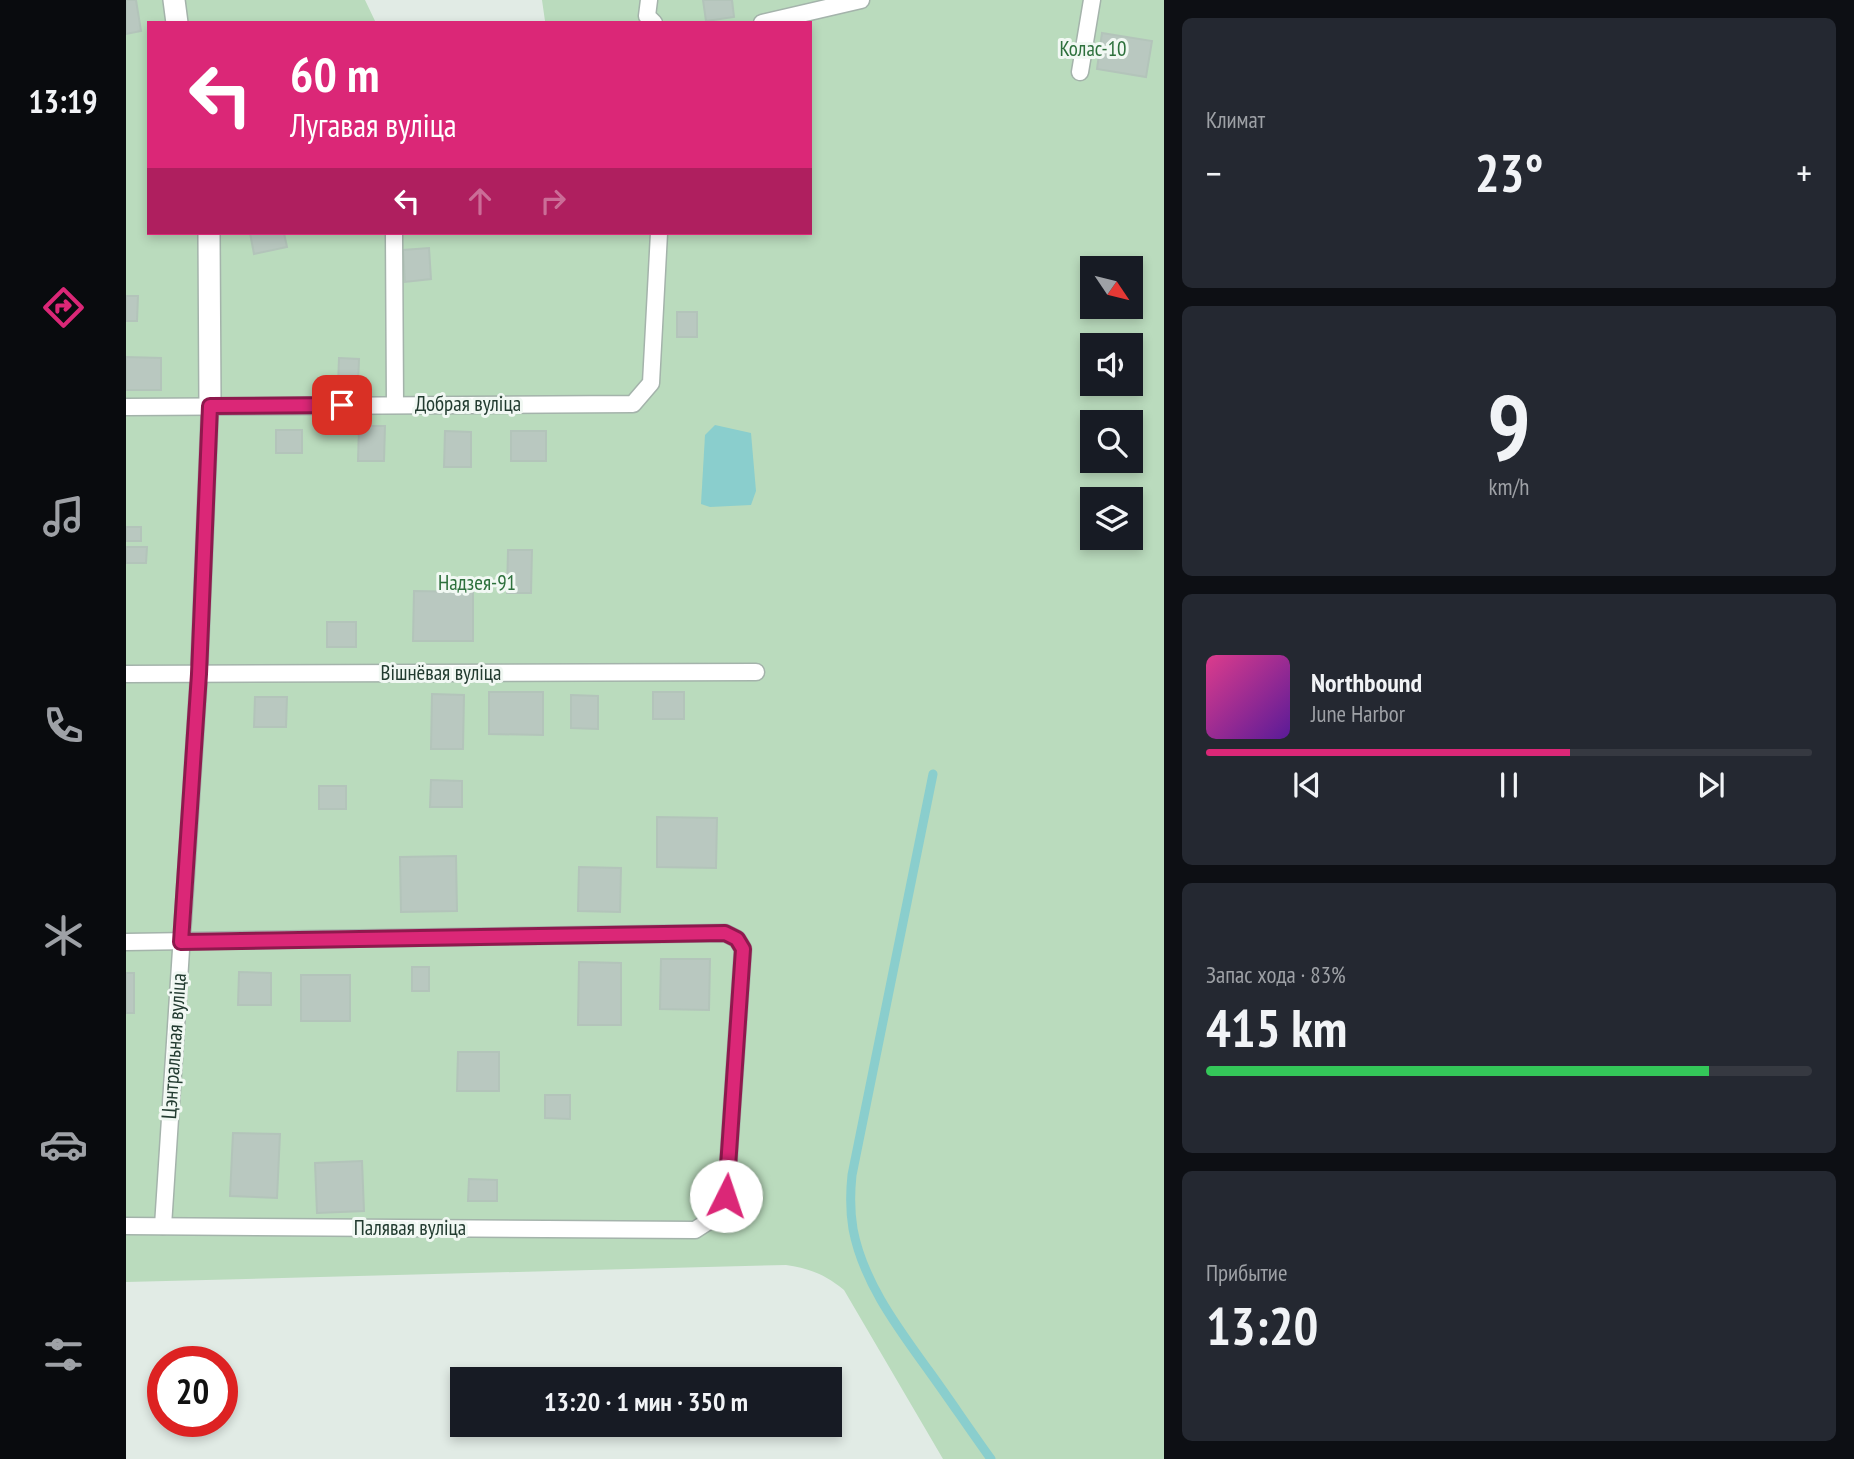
<!DOCTYPE html>
<html lang="ru">
<meta charset="utf-8">
<style>
body{margin:0;font-family:"PT Sans Narrow",sans-serif;background:#242831;color:#f1f3f6;height:100vh;display:flex;flex-direction:column;font-size:26px;white-space:nowrap}
*{box-sizing:border-box;margin:0}
p{font-size:23px;color:#9ea1a6}
.icon{flex:none;width:38px;height:38px;fill:none;stroke:currentColor;stroke-width:2;stroke-linecap:round;stroke-linejoin:round}
.map{position:relative;flex:1;overflow:hidden}
.panel{display:flex;flex-direction:column;gap:18px;padding:18px;background:#0d0f14;width:690px}
.panel>*{flex:none}
.hud{position:absolute;left:21px;top:21px;width:665px;height:214px;border-radius:0px;box-shadow:0 4px 10px #0003;background:#db2777;color:#fff;overflow:hidden}
.needle{width:46px;rotate:125deg}
.controls{position:absolute;left:954px;top:256px;display:grid;gap:14px}
.controls a{display:grid;place-items:center;width:63px;height:63px;border-radius:0px;background:#171b24;box-shadow:0 4px 10px #0003;font-size:35px}
.speed{position:absolute;left:21px;top:1346px;display:flex;gap:14px;font-size:35px;font-weight:700;text-align:center}
.speed>*{display:grid;place-content:center;width:91px;height:91px;border-radius:50%;background:#171b24;box-shadow:0 4px 10px #0003;line-height:1}
.speed .limit{border:10px solid #d22;background:#fff;color:#111}
.pin{position:absolute;display:grid;place-items:center;width:60px;height:60px;color:#fff;margin:-30px;border-radius:14px;box-shadow:0 4px 10px #0006}
.me{position:absolute;width:77px;margin:-38px;rotate:4deg;stroke-linejoin:round;filter:drop-shadow(0 0 5px #0008)}
.turn{display:flex;align-items:center;gap:24px;height:147px;padding:0 28px;font-size:32px}
.turn .icon{width:91px;height:91px;stroke-width:2.5}
.turn b{display:block;font-size:49px;line-height:60px}
.lanes{display:flex;align-items:center;height:66px;padding:0 28px;background:#0003;justify-content:center;gap:35px;direction:ltr}
.lanes .off{opacity:.35}
.big{font-size:52px;font-weight:700;line-height:1.1}
.panel .tile{flex:1;display:flex;flex-direction:column;justify-content:center;gap:10px;min-width:0;padding:0 24px;border-radius:10px;background:#242831}
.panel .dial{align-items:center;gap:0}
.dial b{font-size:91px;line-height:1}
.song{display:flex;align-items:center;gap:21px}
.cover{width:84px;height:84px;border-radius:10px;background:linear-gradient(135deg,hsl(330 70% 55%),hsl(270 70% 35%))}
.played{height:7px;border-radius:4px;background:linear-gradient(90deg,#db2777 60%,#363941 60%)}
.keys{display:flex;justify-content:space-around;direction:ltr}
.heat{display:flex;justify-content:space-between;align-items:center;font-size:38px;direction:ltr}
.charge{height:10px;border-radius:5px;background:linear-gradient(90deg,#34c759 83%,#363941 0)}
.trip{position:absolute;left:324px;top:1367px;width:392px;height:70px;border-radius:0px;background:#171b24;box-shadow:0 4px 10px #0003;font-weight:700;line-height:70px;text-align:center}
main{display:flex;flex:1;min-height:0}
.tabs{display:flex;flex-direction:column;width:126px;justify-content:space-around;align-items:center;background:#090b0e;color:#9ea1a6}
.tabs .icon{width:49px;height:49px}
.tabs .current{color:#db2777}
.tabs b{font-size:32px;color:#f1f3f6}
.map>svg:first-child{display:block}
</style>
<main>
<nav class="tabs">
<b>13:19</b>
<svg class="icon current" aria-label="directions" viewBox="0 0 24 24"><path d="M12 3l9 9-9 9-9-9zM9 14v-3h6M13 9l2 2-2 2"/></svg>
<svg class="icon" aria-label="music" viewBox="0 0 24 24"><path d="M9 18V5l10-2v13"/><circle cx="6" cy="18" r="3"/><circle cx="16" cy="16" r="3"/></svg>
<svg class="icon" aria-label="phone" viewBox="0 0 24 24"><path d="M5 4h4l2 5-3 2q2 4 5 5l2-3 5 2v4C11 20 4 13 5 4z"/></svg>
<svg class="icon" aria-label="climate" viewBox="0 0 24 24"><path d="M12 3v18M4 7l16 10M4 17L20 7"/></svg>
<svg class="icon" aria-label="car" viewBox="0 0 24 24"><path d="M5 17H2v-5l4-1 3-4h7l3 4 3 1v5h-3M9 17h6M6 11h13"/><circle cx="7" cy="17" r="2"/><circle cx="17" cy="17" r="2"/></svg>
<svg class="icon" aria-label="filters" viewBox="0 0 24 24"><path d="M4 7h16M4 17h16"/><circle cx="9" cy="7" r="2"/><circle cx="15" cy="17" r="2"/></svg>
</nav>
<div class="map">
<svg width="1039" height="1459" viewBox="0 0 1039 1459">
<rect width="100%" height="100%" fill="#e1ebe5"/>
<path fill="#badbbd" fill-rule="evenodd" d="M0,0H239L250,23H23V233H684V23H411L419,21L416,0H1038V1459H817L718,1290C700,1275 683,1268 660,1265L0,1282ZM966,268H1004V306H966ZM966,345H1004V383H966ZM966,422H1004V460H966ZM966,499H1004V537H966Z"/>
<polygon fill="#8acecd" points="589,425 625,433 630,491 625,505 584,507 575,504 579,435"/>
<g fill="none" stroke-linecap="round" stroke-linejoin="round">
<path stroke="#8acecd" stroke-width="9" d="M807,774L726,1175C724,1194 724,1211 727,1229C737,1282 772,1328 803,1371C824,1400 844,1430 865,1459"/>
</g>
<g fill="#b9c8c0" stroke="#b3c4ba" stroke-width="2">
<polygon points="0,0 10,0 15,31 0,34"/>
<polygon points="577,0 606,0 608,17 580,21"/>
<polygon points="976,33 1026,41 1020,77 971,69"/>
<polygon points="124,233 158,233 161,247 128,254"/>
<polygon points="303,248 305,279 279,282 277,250"/>
<polygon points="0,296 12,296 11,321 0,321"/>
<rect x="551" y="312" width="20" height="25"/>
<polygon points="0,357 35,358 35,390 0,390"/>
<polygon points="213,358 233,359 232,386 212,386"/>
<polygon points="233,426 259,426 258,461 232,461"/>
<rect x="150" y="430" width="26" height="23"/>
<polygon points="319,431 345,432 345,467 318,467"/>
<rect x="385" y="431" width="35" height="30"/>
<rect x="0" y="527" width="15" height="14"/>
<polygon points="0,547 21,547 20,563 0,563"/>
<polygon points="382,550 406,550 405,593 381,593"/>
<polygon points="288,591 347,592 347,641 287,641"/>
<rect x="201" y="622" width="29" height="25"/>
<polygon points="363,692 417,692 417,735 363,734"/>
<rect x="527" y="692" width="31" height="27"/>
<polygon points="306,694 338,695 337,749 305,749"/>
<polygon points="445,695 472,696 472,729 445,728"/>
<polygon points="129,697 161,697 160,727 128,727"/>
<polygon points="305,780 336,781 336,807 304,807"/>
<rect x="193" y="786" width="27" height="23"/>
<polygon points="531,817 591,818 590,868 531,867"/>
<polygon points="330,856 331,911 275,912 274,857"/>
<polygon points="453,867 495,868 494,912 452,911"/>
<polygon points="535,959 584,959 583,1010 534,1009"/>
<polygon points="453,962 495,963 495,1025 452,1025"/>
<rect x="286" y="967" width="17" height="24"/>
<polygon points="113,972 145,973 145,1005 112,1005"/>
<rect x="0" y="973" width="8" height="40"/>
<rect x="175" y="975" width="49" height="46"/>
<polygon points="332,1052 373,1052 373,1091 331,1091"/>
<polygon points="419,1095 444,1095 444,1119 419,1118"/>
<polygon points="107,1133 154,1134 151,1198 104,1196"/>
<polygon points="236,1161 238,1211 191,1213 189,1163"/>
<polygon points="343,1179 371,1180 371,1201 342,1201"/>
</g>
<g fill="none" stroke-linecap="round" stroke-linejoin="round">
<defs>
<g id="service">
<polyline points="523,0 521,16 528,23"/>
<polyline points="636,23 735,0"/>
<polyline points="954,72 966,0"/>
<polyline points="268,233 269,405"/>
<polyline points="0,407 507,404 525,383 533,233"/>
<polyline points="0,674 630,672"/>
<polyline points="0,942 599,933 611,939 617,949 600,1196 583,1221 569,1230 0,1226"/>
<polyline points="37,1226 73,674 84,406"/>
</g>
<g id="minor">
<polyline points="48,0 51,23"/>
<polyline points="83,233 84,406"/>
</g>
</defs>
<use href="#service" stroke="#a4b3ab" stroke-width="19"/>
<use href="#minor" stroke="#a4b3ab" stroke-width="24"/>
<use href="#service" stroke="#fff" stroke-width="16"/>
<use href="#minor" stroke="#fff" stroke-width="21"/>
</g>
<g fill="none" stroke-linecap="round" stroke-linejoin="round">
<defs>
<polyline id="route" points="216,405 84,406 73,674 55,942 599,933 611,939 617,949 600,1196"/>
</defs>
<use href="#route" stroke="#8e194d" stroke-width="18"/>
<use href="#route" stroke="#db2777" stroke-width="12"/>
</g>
<g text-anchor="middle" stroke-width="6" stroke-linejoin="round" paint-order="stroke">
<g font-size="21" fill="#2d703c" stroke="#f1f8f3">
<text x="967" y="56">Колас-10</text>
<text x="351" y="590">Надзея-91</text>
</g>
<g font-size="21" fill="#223b30" stroke="#f1f8f3">
<text x="342" y="411">Добрая вуліца</text>
<text x="315" y="680">Вішнёвая вуліца</text>
<text transform="translate(48 1046) rotate(-86)" y="7">Цэнтральная вуліца</text>
<text x="284" y="1235">Палявая вуліца</text>
</g>
</g>
</svg>
<div class="controls">
<a><svg class="needle" viewBox="-14 -14 28 28"><path d="M0-13l5 13h-10z" fill="#e53935"/><path d="M0 13l5-13h-10z" fill="#9ea1a6"/></svg></a>
<a><svg class="icon" aria-label="sound" viewBox="0 0 24 24"><path d="M4 9h4l5-4v14l-5-4H4zM17 9q2 3 0 6"/></svg></a>
<a><svg class="icon" aria-label="search" viewBox="0 0 24 24"><circle cx="10" cy="10" r="6"/><path d="M15 15l6 6"/></svg></a>
<a><svg class="icon" aria-label="layers" viewBox="0 0 24 24"><path d="M12 4l9 5-9 5-9-5zM3 14l9 5 9-5"/></svg></a>
</div>
<div class="speed"><div class="limit">20</div></div>
<div class="pin" style="left:216px;top:405px;background:#d93025"><svg class="icon" aria-label="arrive" viewBox="0 0 24 24"><path d="M6 21V4h12l-3 4 3 4H6"/></svg></div>
<svg class="me" style="left:600px;top:1196px" viewBox="-20 -20 40 40"><circle r="19" fill="#fff"/><path d="M0-13L10 11 0 6-10 11z" fill="#db2777"/></svg>
<div class="trip">13:20 · 1 мин · 350 m</div>
<div class="hud">
<div class="turn"><svg class="icon" aria-label="left" viewBox="0 0 24 24"><path d="M17 20v-9H6M10 6l-5 5 5 5"/></svg><div><b>60 m</b>Лугавая вуліца</div></div>
<div class="lanes"><svg class="icon" aria-label="left" viewBox="0 0 24 24"><path d="M17 20v-9H6M10 6l-5 5 5 5"/></svg><svg class="icon off" aria-label="ahead" viewBox="0 0 24 24"><path d="M12 20V5M6 11l6-6 6 6"/></svg><svg class="icon off" aria-label="right" viewBox="0 0 24 24"><path d="M7 20v-9h11M14 6l5 5-5 5"/></svg></div>
</div>
</div>
<section class="panel">
<div class="tile"><p>Климат</p>
<div class="heat"><a>−</a><b class="big">23°</b><a>+</a></div>
</div>
<div class="tile dial"><b>9</b><p>km/h</p></div>
<div class="tile">
<div class="song"><i class="cover"></i><div><b>Northbound</b><p>June Harbor</p></div></div>
<div class="played"></div>
<div class="keys"><svg class="icon" aria-label="previous" viewBox="0 0 24 24"><path d="M18 5L8 12l10 7zM5 5v14"/></svg><svg class="icon" aria-label="pause" viewBox="0 0 24 24"><path d="M8 5v14M16 5v14"/></svg><svg class="icon" aria-label="next" viewBox="0 0 24 24"><path d="M6 5l10 7-10 7zM19 5v14"/></svg></div>
</div>
<div class="tile"><p>Запас хода · 83%</p><b class="big">415 km</b><div class="charge"></div></div>
<div class="tile"><p>Прибытие</p><b class="big">13:20</b></div>
</section>
</main>
